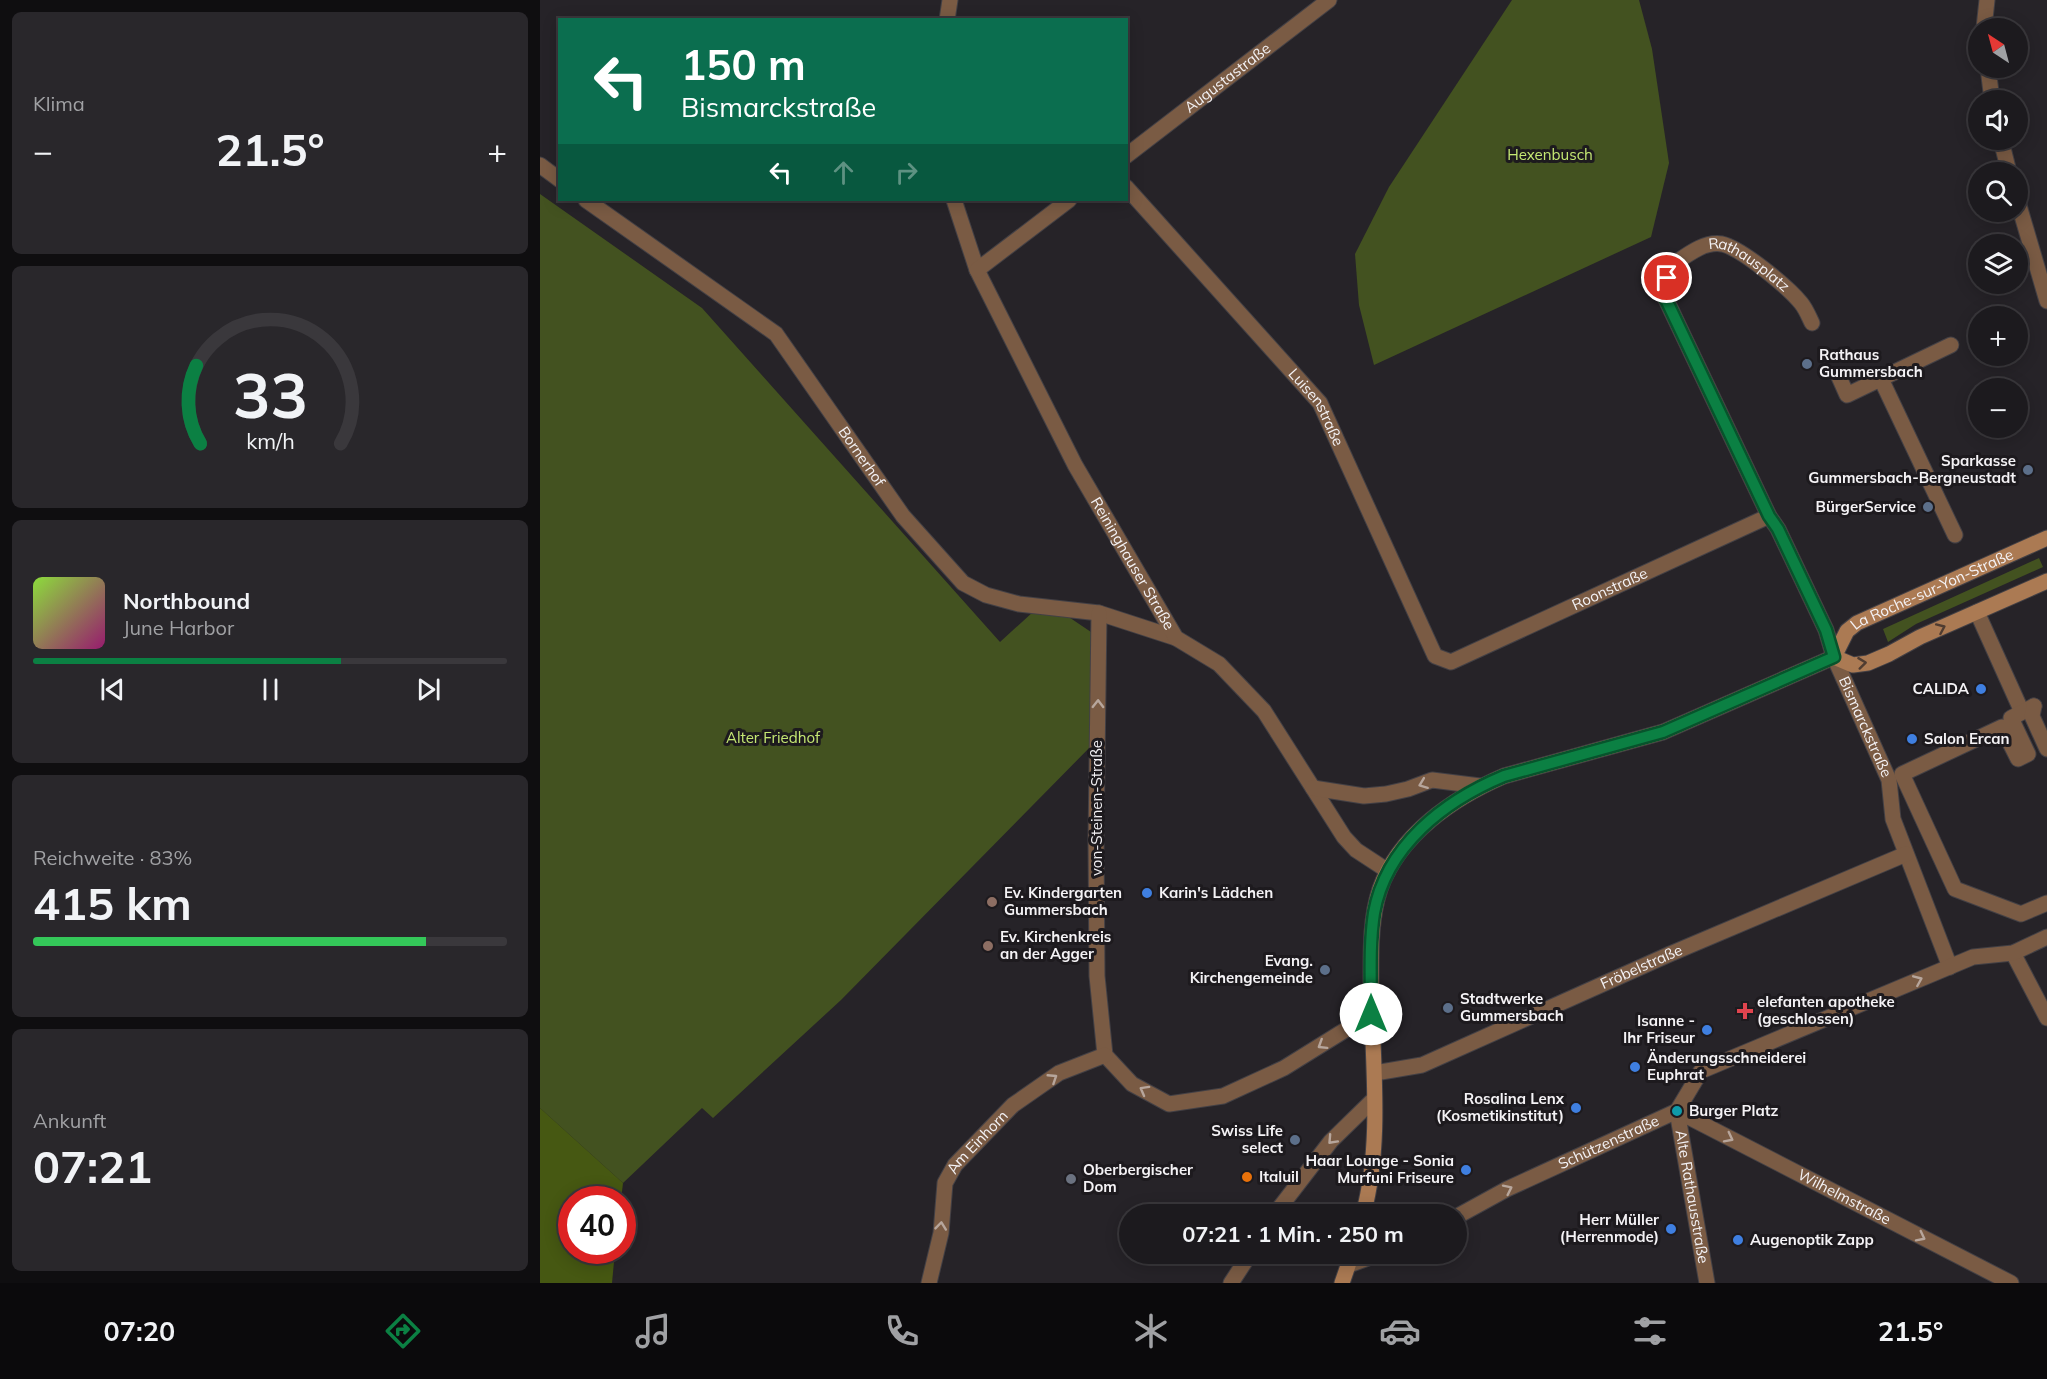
<!DOCTYPE html>
<html lang="de">
<meta charset="utf-8">
<style>
body{margin:0;font-family:Mulish,sans-serif;background:#29272b;color:#f1f3f6;height:100vh;display:flex;flex-direction:column;font-size:22px;white-space:nowrap}
*{box-sizing:border-box;margin:0}
p{font-size:20px;color:#a0a1a4}
.icon{flex:none;width:33px;height:33px;fill:none;stroke:currentColor;stroke-width:2;stroke-linecap:round;stroke-linejoin:round}
.map{position:relative;flex:1;overflow:hidden}
.side{display:flex;flex-direction:column;gap:12px;padding:12px;background:#0f0e10;width:540px}
.side>*{flex:none}
.top-card{position:absolute;left:18px;top:18px;width:570px;height:183px;border-radius:0px;box-shadow:0 3px 15px #0003,0 0 0 2px #3a383c;background:#0b6e4f;color:#fff;overflow:hidden}
.needle{width:39px;rotate:324deg}
.controls{position:absolute;left:1428px;top:18px;display:grid;gap:12px}
.controls a{display:grid;place-items:center;width:60px;height:60px;border-radius:50%;background:#1c1a1e;box-shadow:0 3px 15px #0003,0 0 0 2px #3a383c;font-size:30px}
.speed{position:absolute;left:18px;top:1186px;display:flex;gap:12px;font-size:30px;font-weight:700;text-align:center}
.speed>*{display:grid;place-content:center;width:78px;height:78px;border-radius:50%;background:#1c1a1e;box-shadow:0 3px 15px #0003,0 0 0 2px #3a383c;line-height:1}
.speed .limit{border:9px solid #d22;background:#fff;color:#111}
.pin{position:absolute;display:grid;place-items:center;width:51px;height:51px;color:#fff;margin:-26px;border:3px solid #fff;border-radius:50%;box-shadow:0 2px 6px #0007}
.me{position:absolute;width:66px;margin:-33px;rotate:0deg;stroke-linejoin:round;filter:drop-shadow(0 0 4px #0008)}
.turn{display:flex;align-items:center;gap:21px;height:126px;padding:0 24px;font-size:27px}
.turn .icon{width:78px;height:78px;stroke-width:2.5}
.turn b{display:block;font-size:42px;line-height:51px}
.lanes{display:flex;align-items:center;height:57px;padding:0 24px;background:#0003;justify-content:center;gap:30px;direction:ltr}
.lanes .off{opacity:.35}
.big{font-size:45px;font-weight:700;line-height:1.1}
.side .tile{flex:1;display:flex;flex-direction:column;justify-content:center;gap:9px;min-width:0;padding:0 21px;border-radius:9px;background:#29272b}
.side .dial{align-items:center;gap:0}
.dial svg{height:156px;overflow:visible;fill:none;stroke:#3a383c;stroke-width:7;stroke-linecap:round;text-anchor:middle}
.dial text{fill:#f1f3f6;stroke:none}
.song{display:flex;align-items:center;gap:18px}
.cover{width:72px;height:72px;border-radius:9px;background:linear-gradient(135deg,hsl(90 70% 55%),hsl(320 70% 35%))}
.played{height:6px;border-radius:3px;background:linear-gradient(90deg,#0b8043 65%,#3a383c 65%)}
.keys{display:flex;justify-content:space-around;direction:ltr}
.heat{display:flex;justify-content:space-between;align-items:center;font-size:33px;direction:ltr}
.charge{height:9px;border-radius:4px;background:linear-gradient(90deg,#34c759 83%,#3a383c 0)}
.trip{position:absolute;left:579px;top:1204px;width:348px;height:60px;border-radius:30px;background:#1c1a1e;box-shadow:0 3px 15px #0003,0 0 0 2px #3a383c;font-weight:700;line-height:60px;text-align:center}
.tab-bar{display:flex;height:96px;justify-content:space-around;align-items:center;background:#0b0a0c;color:#a0a1a4}
.tab-bar .icon{width:42px;height:42px}
.tab-bar .on{color:#0b8043}
.tab-bar b{font-size:27px;color:#f1f3f6}
main{display:flex;flex:1;min-height:0}
.map>svg:first-child{display:block}
</style>
<main>
<section class="side">
<div class="tile"><p>Klima</p>
<div class="heat"><a>−</a><b class="big">21.5°</b><a>+</a></div>
</div>
<div class="tile dial"><svg viewBox="0 0 100 80">
<path d="M14 69A42 42 0 1 1 86 69"/>
<path d="M14 69A42 42 0 0 1 12 29" stroke="#0b8043"/>
<text x="50" y="56" font-size="32" font-weight="700">33</text>
<text x="50" y="72" font-size="11">km/h</text>
</svg></div>
<div class="tile">
<div class="song"><i class="cover"></i><div><b>Northbound</b><p>June Harbor</p></div></div>
<div class="played"></div>
<div class="keys"><svg class="icon" aria-label="previous" viewBox="0 0 24 24"><path d="M18 5L8 12l10 7zM5 5v14"/></svg><svg class="icon" aria-label="pause" viewBox="0 0 24 24"><path d="M8 5v14M16 5v14"/></svg><svg class="icon" aria-label="next" viewBox="0 0 24 24"><path d="M6 5l10 7-10 7zM19 5v14"/></svg></div>
</div>
<div class="tile"><p>Reichweite · 83%</p><b class="big">415 km</b><div class="charge"></div></div>
<div class="tile"><p>Ankunft</p><b class="big">07:21</b></div>
</section>
<div class="map">
<svg width="1507" height="1283" viewBox="0 0 1507 1283">
<rect width="100%" height="100%" fill="#262328"/>
<g fill="#435220">
<polygon points="972,0 1099,0 1112,49 1129,163 1111,237 834,365 819,305 815,254 849,187"/>
<polygon points="0,194 162,308 460,642 505,601 551,632 556,741 301,1000 173,1118 162,1108 83,1183 0,1108"/>
<polygon points="1499,558 1503,567 1376,624 1348,642 1343,629"/>
</g>
<polygon fill="#465812" points="0,1108 83,1183 81,1200 32,1200 32,1251 75,1251 72,1283 0,1283"/>
<g fill="none" stroke-linecap="round" stroke-linejoin="round">
<defs>
<g id="lane">
<path id="s1" d="M1131,266C1146,256 1163,241 1182,244C1201,248 1248,287 1261,303C1266,309 1269,317 1272,323"/>
<polyline points="1473,953 1507,1018"/>
</g>
<g id="street">
<polyline points="407,20 410,0"/>
<polyline points="1444,28 1447,0"/>
<polyline points="1448,68 1452,100"/>
<polyline points="1461,140 1469,172"/>
<path id="s2" d="M586,156L789,0"/>
<polyline points="0,165 20,180"/>
<path id="s3" d="M586,187L780,403L895,656L911,662L1229,516"/>
<path id="s4" d="M46,200L236,334L363,516L423,583L446,595L479,604L559,613L636,638"/>
<path id="s5" d="M414,200L437,270L535,465L636,638L679,664L724,711L804,837L816,850L848,871"/>
<polyline points="1478,202 1507,301"/>
<path id="s6" d="M1131,266L1122,291L1229,516L1238,529L1286,630L1294,657L1349,780L1353,819L1410,967"/>
<polyline points="437,270 529,200"/>
<polyline points="1299,377 1307,395 1411,345"/>
<polyline points="1341,379 1415,535"/>
<polyline points="1437,612 1482,712"/>
<polyline points="559,613 556,840 557,976 565,1055 592,1084 629,1104 683,1096 744,1068 831,1014"/>
<polyline points="1494,706 1471,718 1488,754 1478,759 1462,727 1362,774 1415,889 1481,914 1507,903"/>
<polyline points="1494,706 1492,716 1507,749"/>
<polyline points="773,788 824,796 846,794 868,789 892,780 940,786"/>
<path id="s7" d="M835,1073L882,1065L1130,954L1366,854"/>
<path id="s8" d="M1137,1111L1471,1283"/>
<path id="s9" d="M1137,1111L1167,1283"/>
<polyline points="734,1215 791,1141 834,1099"/>
<path id="s10" d="M916,1217L967,1189L1137,1111L1161,1071L1433,957L1473,953L1507,937"/>
<polyline points="809,1265 839,1254"/>
<path id="s11" d="M389,1283L401,1233L405,1183L415,1165L473,1105L519,1073L565,1055"/>
<polyline points="691,1283 710,1254"/>
</g>
<g id="secondary">
<polyline points="1294,657 1313,665 1328,663 1349,654 1380,637 1507,581"/>
<path id="s12" d="M823,1215C843,1141 832,1060 831,984C831,953 830,919 840,889C859,835 913,798 964,776L1123,732L1294,657L1307,631L1317,623L1507,538"/>
<polyline points="802,1283 812,1254"/>
</g>
</defs>
<use href="#lane" stroke="#434045" stroke-width="17"/>
<use href="#street" stroke="#434045" stroke-width="17"/>
<use href="#secondary" stroke="#434045" stroke-width="17"/>
<use href="#lane" stroke="#7a5b44" stroke-width="15"/>
<use href="#street" stroke="#7a5b44" stroke-width="15"/>
<use href="#secondary" stroke="#ab7a53" stroke-width="15"/>
</g>
<defs><path id="oneway-chevron" d="M-2-3.5L2.5 0L-2 3.5" fill="none" stroke-width="1.6" stroke-linecap="round" stroke-linejoin="round" transform="scale(1.5)"/></defs>
<g stroke="#4f3c31">
<use href="#oneway-chevron" transform="translate(1401 628) rotate(-24)"/>
<use href="#oneway-chevron" transform="translate(1322 663) rotate(-7)"/>
</g>
<g stroke="#b7a69c">
<use href="#oneway-chevron" transform="translate(558 704) rotate(-89)"/>
<use href="#oneway-chevron" transform="translate(883 784) rotate(159)"/>
<use href="#oneway-chevron" transform="translate(1378 980) rotate(-23)"/>
<use href="#oneway-chevron" transform="translate(782 1045) rotate(148)"/>
<use href="#oneway-chevron" transform="translate(513 1078) rotate(-33)"/>
<use href="#oneway-chevron" transform="translate(604 1090) rotate(-151)"/>
<use href="#oneway-chevron" transform="translate(1189 1138) rotate(27)"/>
<use href="#oneway-chevron" transform="translate(792 1140) rotate(133)"/>
<use href="#oneway-chevron" transform="translate(968 1189) rotate(-26)"/>
<use href="#oneway-chevron" transform="translate(401 1226) rotate(-84)"/>
<use href="#oneway-chevron" transform="translate(1381 1237) rotate(27)"/>
</g>
<g fill="none" stroke-linecap="round" stroke-linejoin="round">
<defs>
<path id="route" d="M831,1014C831,980 829,946 834,913C846,846 904,801 964,776L1123,732L1294,657L1286,630L1238,529L1229,516L1122,291L1127,278"/>
</defs>
<use href="#route" stroke="#07532c" stroke-width="15"/>
<use href="#route" stroke="#0b8043" stroke-width="10"/>
</g>
<g fill="#5c6f8a" stroke="#1d1a1e" stroke-width="2">
<circle cx="1267" cy="364" r="6"/>
<circle cx="1488" cy="470" r="6"/>
<circle cx="1388" cy="507" r="6"/>
<circle cx="785" cy="970" r="6"/>
<circle cx="908" cy="1008" r="6"/>
<circle cx="755" cy="1140" r="6"/>
</g>
<g fill="#3f7fe0" stroke="#1d1a1e" stroke-width="2">
<circle cx="1441" cy="689" r="6"/>
<circle cx="1372" cy="739" r="6"/>
<circle cx="607" cy="893" r="6"/>
<circle cx="1167" cy="1030" r="6"/>
<circle cx="1095" cy="1067" r="6"/>
<circle cx="1036" cy="1108" r="6"/>
<circle cx="926" cy="1170" r="6"/>
<circle cx="1131" cy="1229" r="6"/>
<circle cx="1198" cy="1240" r="6"/>
</g>
<g fill="#8d6e63" stroke="#1d1a1e" stroke-width="2">
<circle cx="452" cy="902" r="6"/>
<circle cx="448" cy="946" r="6"/>
</g>
<path fill="#e0444e" stroke="#1d1a1e" stroke-width="2" d="M1202 1002h6v6h6v6h-6v6h-6v-6h-6v-6h6z"/>
<circle fill="#0f9aa8" stroke="#1d1a1e" stroke-width="2" cx="1137" cy="1111" r="6"/>
<circle fill="#e8710a" stroke="#1d1a1e" stroke-width="2" cx="707" cy="1177" r="6"/>
<circle fill="#6b7280" stroke="#1d1a1e" stroke-width="2" cx="531" cy="1179" r="6"/>
<g text-anchor="middle" stroke-width="6" stroke-linejoin="round" paint-order="stroke">
<g font-size="15" fill="#f4f2f5" stroke="#1d1a1e">
<text dy="5" stroke="none"><textPath href="#s2" startOffset="128">Augustastraße</textPath></text>
<text dy="5" stroke="none"><textPath href="#s1" startOffset="90">Rathausplatz</textPath></text>
<text dy="5" stroke="none"><textPath href="#s3" startOffset="292">Luisenstraße</textPath></text>
<text dy="5" stroke="none"><textPath href="#s4" startOffset="382">Bornerhof</textPath></text>
<text dy="5" stroke="none"><textPath href="#s5" startOffset="406">Reininghauser Straße</textPath></text>
<text dy="5" stroke="none"><textPath href="#s3" startOffset="760">Roonstraße</textPath></text>
<text dy="5" stroke="none"><textPath href="#s12" startOffset="976">La Roche-sur-Yon-Straße</textPath></text>
<text dy="5" stroke="none"><textPath href="#s6" startOffset="508">Bismarckstraße</textPath></text>
<text transform="translate(557 808) rotate(-90)" y="5">von-Steinen-Straße</text>
<text dy="5" stroke="none"><textPath href="#s7" startOffset="288">Fröbelstraße</textPath></text>
<text dy="5" stroke="none"><textPath href="#s11" startOffset="154">Am Einhorn</textPath></text>
<text dy="5" stroke="none"><textPath href="#s10" startOffset="170">Schützenstraße</textPath></text>
<text dy="5" stroke="none"><textPath href="#s9" startOffset="87">Alte Rathausstraße</textPath></text>
<text dy="5" stroke="none"><textPath href="#s8" startOffset="188">Wilhelmstraße</textPath></text>
</g>
<g font-size="15" fill="#c5e873" stroke="#1d1a1e">
<text x="1010" y="160">Hexenbusch</text>
<text x="233" y="743">Alter Friedhof</text>
</g>
<g font-size="15" font-weight="bold" fill="#f4f2f5" stroke="#1d1a1e" text-anchor="start">
<text x="1279" y="360">Rathaus<tspan x="1279" dy="17">Gummersbach</tspan></text>
<text x="1476" y="466" text-anchor="end">Sparkasse<tspan x="1476" dy="17">Gummersbach-Bergneustadt</tspan></text>
<text x="1376" y="512" text-anchor="end">BürgerService</text>
<text x="1429" y="694" text-anchor="end">CALIDA</text>
<text x="1384" y="744">Salon Ercan</text>
<text x="464" y="898">Ev. Kindergarten<tspan x="464" dy="17">Gummersbach</tspan></text>
<text x="619" y="898">Karin's Lädchen</text>
<text x="460" y="942">Ev. Kirchenkreis<tspan x="460" dy="17">an der Agger</tspan></text>
<text x="773" y="966" text-anchor="end">Evang.<tspan x="773" dy="17">Kirchengemeinde</tspan></text>
<text x="920" y="1004">Stadtwerke<tspan x="920" dy="17">Gummersbach</tspan></text>
<text x="1217" y="1007">elefanten apotheke<tspan x="1217" dy="17">(geschlossen)</tspan></text>
<text x="1155" y="1026" text-anchor="end">Isanne -<tspan x="1155" dy="17">Ihr Friseur</tspan></text>
<text x="1107" y="1063">Änderungsschneiderei<tspan x="1107" dy="17">Euphrat</tspan></text>
<text x="1024" y="1104" text-anchor="end">Rosalina Lenx<tspan x="1024" dy="17">(Kosmetikinstitut)</tspan></text>
<text x="1149" y="1116">Burger Platz</text>
<text x="743" y="1136" text-anchor="end">Swiss Life<tspan x="743" dy="17">select</tspan></text>
<text x="914" y="1166" text-anchor="end">Haar Lounge - Sonia<tspan x="914" dy="17">Murfuni Friseure</tspan></text>
<text x="543" y="1175">Oberbergischer<tspan x="543" dy="17">Dom</tspan></text>
<text x="719" y="1182">Italuil</text>
<text x="1119" y="1225" text-anchor="end">Herr Müller<tspan x="1119" dy="17">(Herrenmode)</tspan></text>
<text x="1210" y="1245">Augenoptik Zapp</text>
</g>
</g>
</svg>
<div class="controls">
<a><svg class="needle" viewBox="-14 -14 28 28"><path d="M0-13l5 13h-10z" fill="#e53935"/><path d="M0 13l5-13h-10z" fill="#a0a1a4"/></svg></a>
<a><svg class="icon" aria-label="sound" viewBox="0 0 24 24"><path d="M4 9h4l5-4v14l-5-4H4zM17 9q2 3 0 6"/></svg></a>
<a><svg class="icon" aria-label="search" viewBox="0 0 24 24"><circle cx="10" cy="10" r="6"/><path d="M15 15l6 6"/></svg></a>
<a><svg class="icon" aria-label="layers" viewBox="0 0 24 24"><path d="M12 4l9 5-9 5-9-5zM3 14l9 5 9-5"/></svg></a>
<a>+</a>
<a>−</a>
</div>
<div class="speed"><div class="limit">40</div></div>
<div class="pin" style="left:1127px;top:278px;background:#d93025"><svg class="icon" aria-label="arrive" viewBox="0 0 24 24"><path d="M6 21V4h12l-3 4 3 4H6"/></svg></div>
<svg class="me" style="left:831px;top:1014px" viewBox="-20 -20 40 40"><circle r="19" fill="#fff"/><path d="M0-13L10 11 0 6-10 11z" fill="#0b8043"/></svg>
<div class="trip">07:21 · 1 Min. · 250 m</div>
<div class="top-card">
<div class="turn"><svg class="icon" aria-label="left" viewBox="0 0 24 24"><path d="M17 20v-9H6M10 6l-5 5 5 5"/></svg><div><b>150 m</b>Bismarckstraße</div></div>
<div class="lanes"><svg class="icon" aria-label="left" viewBox="0 0 24 24"><path d="M17 20v-9H6M10 6l-5 5 5 5"/></svg><svg class="icon off" aria-label="ahead" viewBox="0 0 24 24"><path d="M12 20V5M6 11l6-6 6 6"/></svg><svg class="icon off" aria-label="right" viewBox="0 0 24 24"><path d="M7 20v-9h11M14 6l5 5-5 5"/></svg></div>
</div>
</div>
</main>
<nav class="tab-bar">
<b>07:20</b>
<svg class="icon on" aria-label="directions" viewBox="0 0 24 24"><path d="M12 3l9 9-9 9-9-9zM9 14v-3h6M13 9l2 2-2 2"/></svg>
<svg class="icon" aria-label="music" viewBox="0 0 24 24"><path d="M9 18V5l10-2v13"/><circle cx="6" cy="18" r="3"/><circle cx="16" cy="16" r="3"/></svg>
<svg class="icon" aria-label="phone" viewBox="0 0 24 24"><path d="M5 4h4l2 5-3 2q2 4 5 5l2-3 5 2v4C11 20 4 13 5 4z"/></svg>
<svg class="icon" aria-label="climate" viewBox="0 0 24 24"><path d="M12 3v18M4 7l16 10M4 17L20 7"/></svg>
<svg class="icon" aria-label="car" viewBox="0 0 24 24"><path d="M5 17H2v-5l4-1 3-4h7l3 4 3 1v5h-3M9 17h6M6 11h13"/><circle cx="7" cy="17" r="2"/><circle cx="17" cy="17" r="2"/></svg>
<svg class="icon" aria-label="filters" viewBox="0 0 24 24"><path d="M4 7h16M4 17h16"/><circle cx="9" cy="7" r="2"/><circle cx="15" cy="17" r="2"/></svg>
<b>21.5°</b>
</nav>
